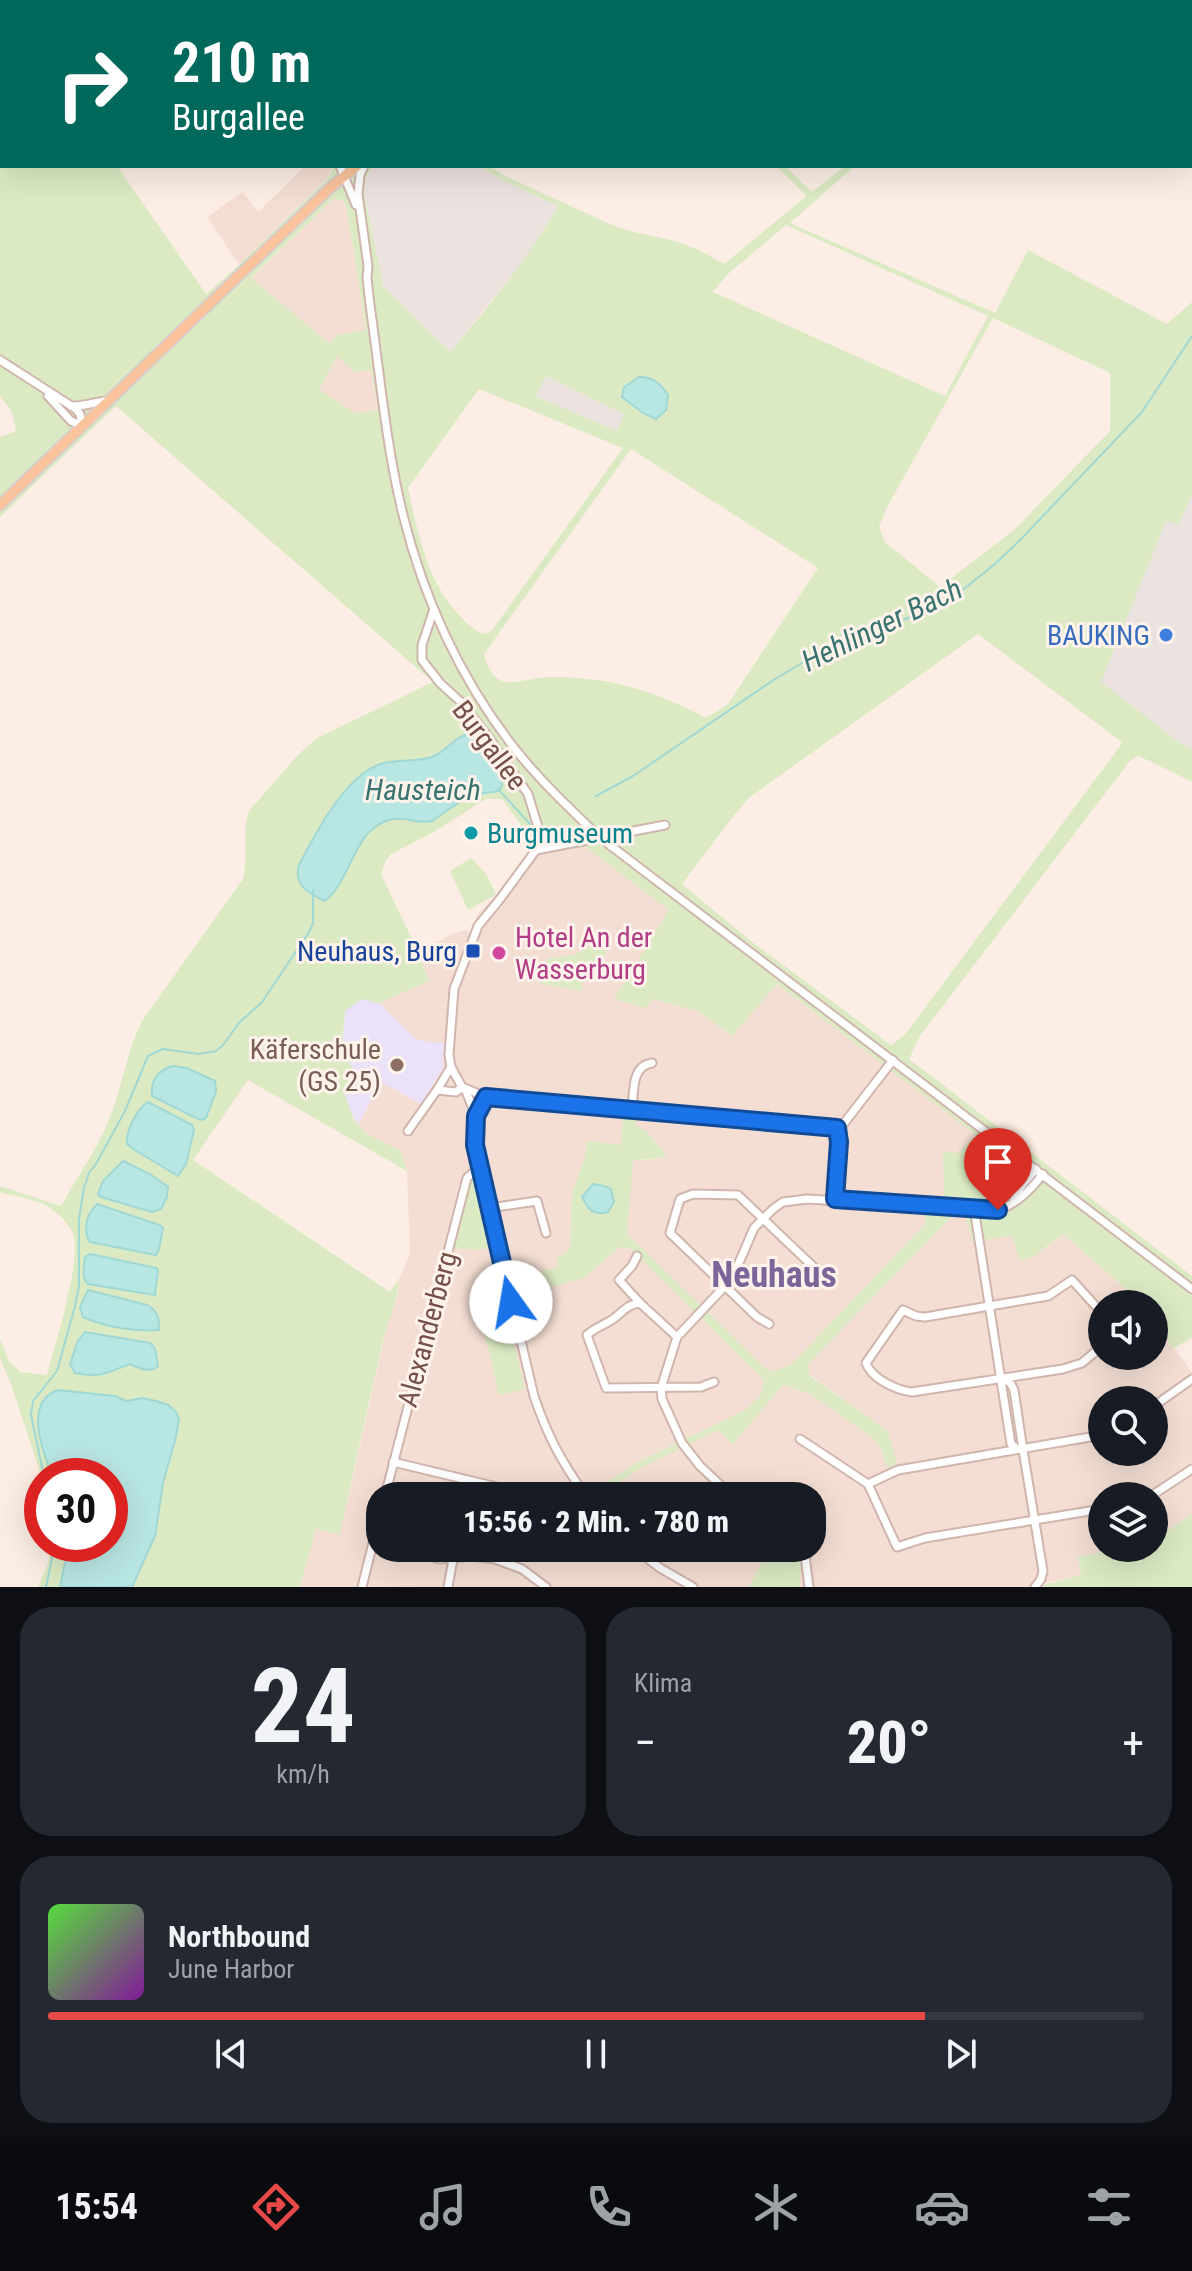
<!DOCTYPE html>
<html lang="de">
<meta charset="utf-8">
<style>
body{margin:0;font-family:"Roboto Condensed",sans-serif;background:#242831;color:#f1f3f6;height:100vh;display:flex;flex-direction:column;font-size:30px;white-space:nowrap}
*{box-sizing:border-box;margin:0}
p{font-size:26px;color:#9ea1a6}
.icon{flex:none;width:44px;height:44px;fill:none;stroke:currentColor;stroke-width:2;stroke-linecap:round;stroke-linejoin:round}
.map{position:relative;height:1587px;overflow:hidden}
.side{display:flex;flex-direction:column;gap:20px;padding:20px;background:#0d0f14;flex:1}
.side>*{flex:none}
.guide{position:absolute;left:0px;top:0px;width:1192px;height:168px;box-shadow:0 8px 32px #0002;background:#00695c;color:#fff;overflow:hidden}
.fabs{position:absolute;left:1088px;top:1290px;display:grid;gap:16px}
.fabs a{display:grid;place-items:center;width:80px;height:80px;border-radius:50%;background:#171b24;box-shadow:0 8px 32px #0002;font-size:40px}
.speed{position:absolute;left:24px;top:1458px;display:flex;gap:16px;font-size:40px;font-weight:700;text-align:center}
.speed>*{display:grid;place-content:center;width:104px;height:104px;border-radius:50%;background:#171b24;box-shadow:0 8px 32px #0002;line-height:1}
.speed .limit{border:12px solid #d22;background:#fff;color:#111}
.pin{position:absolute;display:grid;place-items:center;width:68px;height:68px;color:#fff;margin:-82px -34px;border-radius:50% 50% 50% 0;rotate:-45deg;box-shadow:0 0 8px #0007}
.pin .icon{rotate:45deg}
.me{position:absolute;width:88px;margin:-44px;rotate:347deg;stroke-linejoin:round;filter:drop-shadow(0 0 6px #0008)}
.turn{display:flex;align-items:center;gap:28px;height:168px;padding:0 40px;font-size:36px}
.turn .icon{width:104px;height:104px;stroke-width:2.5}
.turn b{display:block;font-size:56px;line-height:68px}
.big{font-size:60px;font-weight:800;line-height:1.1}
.side .widget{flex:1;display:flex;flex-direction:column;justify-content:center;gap:12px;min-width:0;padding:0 28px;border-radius:32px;background:#242831}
.side .dial{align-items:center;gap:0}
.dial b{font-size:104px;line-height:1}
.song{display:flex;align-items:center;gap:24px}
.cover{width:96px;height:96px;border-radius:12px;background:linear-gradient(135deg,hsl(110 70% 55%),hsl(290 70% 35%))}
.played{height:8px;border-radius:4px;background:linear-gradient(90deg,#e74948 80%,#363941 80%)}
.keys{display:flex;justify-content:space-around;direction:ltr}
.heat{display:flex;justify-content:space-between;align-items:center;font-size:44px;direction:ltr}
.side .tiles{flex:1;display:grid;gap:20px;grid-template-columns:1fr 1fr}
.widget:last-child{grid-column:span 2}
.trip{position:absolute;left:366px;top:1482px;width:460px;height:80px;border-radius:32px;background:#171b24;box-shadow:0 8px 32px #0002;font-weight:800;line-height:80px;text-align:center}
.menu{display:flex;height:128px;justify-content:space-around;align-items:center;background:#090b0e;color:#9ea1a6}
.menu .icon{width:56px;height:56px}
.menu .current{color:#e74948}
.menu b{font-size:36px;color:#f1f3f6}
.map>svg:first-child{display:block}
</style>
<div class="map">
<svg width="1192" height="1587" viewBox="0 0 1192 1587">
<rect width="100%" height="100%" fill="#fceee4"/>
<g fill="#f4ded3" fill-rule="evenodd">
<polygon points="300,166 332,166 328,178 239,265 207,217 243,192 258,212 302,169"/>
<polygon points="333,199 342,200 346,204 366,331 337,335 330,344 251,279"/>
<polygon points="337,355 372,369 378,410 355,413 318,390"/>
<polygon points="570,835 669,910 615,999 652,999 698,1011 731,1036 777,984 977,1135 958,1153 944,1199 927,1198 925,1224 793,1363 786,1368 772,1372 766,1369 626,1234 633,1160 649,1160 666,1157 655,1141 635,1125 621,1145 587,1141 585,1157 572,1194 570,1245 567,1252 559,1267 510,1279 512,1288 544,1280 547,1287 600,1264 620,1247 632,1249 765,1379 760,1396 744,1410 636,1463 591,1493 592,1496 380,1496 380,1548 769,1548 749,1587 300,1587 316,1528 340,1534 384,1339 393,1305 398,1296 399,1279 410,1253 407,1171 400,1150 368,1134 358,1125 381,1082 417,1040 379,1003 428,981 418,952 454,933 466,930 471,933 477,915 516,875 531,854 533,842"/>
<path d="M956,1212L965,1216L968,1221L1012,1235L1028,1259L1046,1248L1063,1234L1143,1304H1102V1356H1154V1317L1166,1330L1168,1341L1192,1372V1514L1154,1540V1496H1102V1548H1121L1079,1557L1081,1575L1046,1583L1042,1587H800L801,1568L796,1548H812V1496H598L639,1469L719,1429L733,1444L783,1385L810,1394L872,1437L881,1448L887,1467L888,1431L810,1375L808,1364ZM1102,1400H1154V1452H1102Z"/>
</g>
<g fill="#ece2df">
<polygon points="373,166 480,166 502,180 558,206 525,259 450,352 383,286 364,192 366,178"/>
<polygon points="545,376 625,414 617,431 535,396"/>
<polygon points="1192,495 1192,749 1184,746 1100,682 1166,520 1178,525"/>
</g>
<polygon fill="#ebe1f9" points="362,999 379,1003 417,1040 444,1043 443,1068 421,1104 381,1082 358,1125 347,1104 343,1092 352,1075 344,1051 343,1037 345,1010"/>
<g fill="#dbeac3" fill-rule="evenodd">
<path d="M0,87L2,90V166H117L206,294L239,265L324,182L331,173L332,166H373L366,178L364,192L383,286L450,352C490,306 527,259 558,206L502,180L480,166H489L505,176L612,225L634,232L672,240L699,250L724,264L807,196L776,166H785L812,192L845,166H855L790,223L995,313L1028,250L1167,324L1192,302V495L1178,525L1166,521L1101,682L1184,746L1192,749V782L1139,756L1135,757L1129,762L920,1036L909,1059L1192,1276V1337L1173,1349L1168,1341L1166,1330L1154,1317V1304H1143L1063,1234L1033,1257L1020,1261L1012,1236L972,1242C969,1230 970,1217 956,1212L808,1364L810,1376L888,1431L897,1465L887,1467L881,1448L872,1437L810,1394L783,1385L733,1444L718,1430L639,1469L598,1496H592L591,1493L636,1463L745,1410L760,1396L764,1380L631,1249L620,1247L584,1278L547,1288L544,1280L512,1288L510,1279L559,1267L556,1258L567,1252L570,1245L572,1194L585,1157L587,1141L621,1145L623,1116H636L635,1125L647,1132L667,1156L656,1159L633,1160L627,1234L766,1369C774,1374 785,1368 793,1363L925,1224L927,1198L944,1199L943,1151L958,1153L976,1135L777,984L732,1036L698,1011L653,999L646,1008L614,999L669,910L570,835L533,842L502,799H486L432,833L391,854L386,860L381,874L418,952L429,981L379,1003L362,999L345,1011C344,1031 338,1052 353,1068L344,1092L352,1115L358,1125L367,1134L400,1150L407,1171L248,1080L193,1160L390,1292L399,1279C398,1302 387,1322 382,1345C368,1408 353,1471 340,1535L316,1529L300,1587H132L155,1536L163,1482L176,1437V1412L168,1405L142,1398L126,1401L115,1396L59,1390C26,1401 44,1453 51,1476H42V1478L11,1384L0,1358V1339L9,1361L20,1372L47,1375C55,1345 82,1260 73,1234C70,1227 64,1219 58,1214C44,1200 18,1197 0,1192V1186L61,1206C77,1177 98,1148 110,1117C123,1086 126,1052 142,1021L243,879C249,857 241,833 249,811L296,757L317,738L433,682L116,406L0,517V437L16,431L12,412L0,396ZM333,199L342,200L346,204L366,330L337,335L330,344L251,278ZM786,225L988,316L945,396L713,292L728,274ZM993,318L1110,373V431L1014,530L940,587L885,542L879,527L886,509ZM337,356L355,372L371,370L378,410L355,413L319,390ZM546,376L624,414L617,431L535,396ZM647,377L656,381L643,413L622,391L627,384ZM479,389L623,448L493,629L486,634C474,632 468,624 460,616C427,582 418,533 408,488ZM631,449L818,568L728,704L706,718C653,690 610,677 550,677C536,677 520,683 506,682C494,681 486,665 484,654ZM978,634L1122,742L1118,749L904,1036L891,1045L752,942L682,884L735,814L750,797ZM447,750L499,790C490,796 483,792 473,795C459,800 445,812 432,821C418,825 407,817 394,818C364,822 346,874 330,897L299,865L331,808L383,763L423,760ZM173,1066L187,1068L215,1081L209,1115L202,1120L196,1118L152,1096C153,1080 156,1070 173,1066ZM150,1102L172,1114L194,1130L186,1164L178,1176L133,1149L127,1144C127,1130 136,1107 150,1102ZM124,1214L160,1225L163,1228L159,1249L87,1226V1217ZM85,1332L150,1343C158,1348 157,1359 158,1368C148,1373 139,1368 130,1364C105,1373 103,1378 75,1373Z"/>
<polygon points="471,858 487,875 496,895 468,910 450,871"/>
<polygon points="603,944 607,953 582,984 582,991 540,984 547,959 573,955 592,946"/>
<polygon points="477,1175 494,1247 477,1250 451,1248 471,1177"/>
<polygon points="509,1320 525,1389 499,1395 483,1326"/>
<polygon points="1192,1514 1192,1587 1042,1587 1046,1584 1081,1575 1078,1557 1121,1548 1154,1548 1154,1540"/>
<polygon points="51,1544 69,1544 60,1587 38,1587 48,1563"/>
<polygon points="769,1548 796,1548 801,1568 800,1587 749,1587"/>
</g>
<g fill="#b8e6e3" stroke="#9fd8d4" stroke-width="2">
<path d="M639,377C654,377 660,383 668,395L666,410L656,419L643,413L622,397L624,387Z"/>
<path d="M468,734C480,738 486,751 492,761C517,803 489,787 469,797C456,803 444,813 432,821C417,825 404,815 389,820C353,830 352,879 325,901C309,894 293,885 299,865C315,834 347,772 384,763C400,759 416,762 432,757C447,751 454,737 468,734Z"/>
<path d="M173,1066L187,1068L215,1081L216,1091L206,1118L202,1120L196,1118L152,1096C150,1081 158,1070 173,1066Z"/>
<path d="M148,1102L192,1125L194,1130L186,1164L178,1176L133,1149L127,1144C126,1130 137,1109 148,1102Z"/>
<polygon points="123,1161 150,1174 168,1187 167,1197 161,1209 152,1212 101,1197 98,1194 103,1181"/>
<path d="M593,1184L604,1186L611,1189L614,1202L608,1212C594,1216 588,1210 582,1197Z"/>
<path d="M97,1204L160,1225L163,1228L159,1249L156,1255L90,1242C82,1229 87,1214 97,1204Z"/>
<path d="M90,1254L156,1268L158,1270L155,1295L88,1284C81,1277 84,1266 85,1257Z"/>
<path d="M88,1290L147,1305C159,1312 159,1318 159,1330C134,1332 106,1327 83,1317L80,1307Z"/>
<path d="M85,1332L150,1343C158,1348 156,1359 158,1367C148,1373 139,1368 130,1364C105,1373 103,1378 75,1373L70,1364L78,1341Z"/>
<path d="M58,1390L115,1396L126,1401L142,1398L156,1401L168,1405L176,1412L179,1419L176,1437L163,1483L155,1536L132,1587H60L69,1544H110V1476H52C43,1452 23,1402 58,1390Z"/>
</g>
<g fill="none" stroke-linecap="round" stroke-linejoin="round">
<g stroke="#9fd8d4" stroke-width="2">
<polyline points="498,789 530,824"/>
<polyline points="596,796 633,776 772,681 807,660 927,610 960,592 995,564 1022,538 1142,412 1192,336"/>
<polyline points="44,1476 31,1415 33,1401 57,1371 75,1306 79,1286 79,1219 84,1188 89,1173 96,1164 125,1111 148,1056 163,1049 199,1054 216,1051 223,1045 239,1023 262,1002 309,932 313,923 313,890"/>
<polyline points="46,1587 55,1544"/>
</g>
<defs>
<g id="minor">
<polyline points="243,0 244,2"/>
<polyline points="223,2 226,0"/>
<polyline points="340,166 356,205"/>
<path d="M364,166L360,175L358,194L368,266L367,278L370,305C380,375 386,446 403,515C424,599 461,680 515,749C538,778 564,803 590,828"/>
<polyline points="0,360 76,409 80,414 82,426"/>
<polyline points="48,396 71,421 82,426"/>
<path d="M71,406C85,407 95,401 108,401"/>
<polyline points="434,609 422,645 422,660 440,683 463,704 489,738 528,794 538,827 536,850 500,899 478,926 454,989 449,1055 451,1067 462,1087 486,1097 833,1128 840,1127 845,1122 893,1060"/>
<polyline points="611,846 1192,1289"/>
<polyline points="536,850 665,825"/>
<polyline points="465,1089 476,1116"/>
<polyline points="437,1090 451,1067"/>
<path d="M486,1097L476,1116L475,1145L534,1396C547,1435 562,1463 586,1496"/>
<path d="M632,1110C634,1092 631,1066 652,1063"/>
<polyline points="408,1131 437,1090 456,1092 462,1087"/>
<polyline points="1010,1150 1018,1168 1020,1188"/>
<polyline points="835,1199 839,1142 837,1128"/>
<polyline points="1013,1202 1020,1188 1036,1169"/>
<polyline points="489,1208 537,1201 546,1233"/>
<polyline points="974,1208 1011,1444 1016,1448 1023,1450 1043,1571 1041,1579 1035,1587"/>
<polyline points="637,1256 632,1266 619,1280 640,1303"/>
<path d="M1102,1313L1072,1280L1048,1296L925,1317L916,1316L903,1310L866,1363C872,1379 896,1390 912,1392L1063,1369L1082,1363L1102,1346"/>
<polyline points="769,1324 757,1317 670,1233 680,1199 693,1194 738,1195 822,1275"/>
<path d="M677,1337L640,1303C626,1304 622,1314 610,1321C602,1326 594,1328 587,1335L606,1388L701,1387L714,1382"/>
<polyline points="1003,1378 1011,1384 1014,1390 1023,1450"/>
<polyline points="1154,1406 1192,1379"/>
<polyline points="1102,1435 898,1470 868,1484 897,1547 925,1538 1102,1509"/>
<polyline points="800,1439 868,1484"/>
<polyline points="393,1462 534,1496"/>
<polyline points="385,1496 467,1178 479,1167"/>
<path d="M732,1496L700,1466L682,1443L662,1399L661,1388L677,1337L725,1286L738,1265L754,1228L773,1209L783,1202L807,1199L998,1210C1017,1204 1031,1189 1043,1174"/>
<polyline points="1151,1496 1192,1469"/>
<polyline points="398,1548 440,1559 472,1556 495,1559 522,1569 546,1587"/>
<polyline points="634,1548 660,1568 693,1587"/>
<polyline points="804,1548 809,1587"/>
<polyline points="362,1587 380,1515"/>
<polyline points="448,1587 453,1559"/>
</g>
<g id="major">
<polyline points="1185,0 1186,2"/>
<polyline points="484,2 485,0"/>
<polyline points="1190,22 1192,32"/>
<polyline points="0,505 332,186 357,166"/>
</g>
</defs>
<use href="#minor" stroke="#d0b5ad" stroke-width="11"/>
<use href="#major" stroke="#d8cecc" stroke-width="13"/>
<use href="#minor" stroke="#fff" stroke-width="7"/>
<use href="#major" stroke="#fbc39c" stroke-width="9"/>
<defs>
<polyline id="minor-bridge" points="590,828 611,846"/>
</defs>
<use href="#minor-bridge" stroke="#d0b5ad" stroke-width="11" stroke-linecap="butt"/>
<use href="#minor-bridge" stroke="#fff" stroke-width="7"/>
</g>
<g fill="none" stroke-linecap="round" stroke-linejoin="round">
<defs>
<polyline id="route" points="511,1302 475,1145 476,1116 486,1097 837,1128 839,1142 835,1199 998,1210"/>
</defs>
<use href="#route" stroke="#114b97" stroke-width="20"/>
<use href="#route" stroke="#1a73e8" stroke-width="14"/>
</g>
<circle fill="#3f7fe0" stroke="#fff3eb" stroke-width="3" cx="1166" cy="635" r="8"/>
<circle fill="#0f9aa8" stroke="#fff3eb" stroke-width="3" cx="471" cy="833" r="8"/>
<rect fill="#1a4fb4" stroke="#fff3eb" stroke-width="3" x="465" y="943" width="16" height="16" rx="4"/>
<circle fill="#d1479c" stroke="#fff3eb" stroke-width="3" cx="499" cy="953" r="8"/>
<circle fill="#8d6e63" stroke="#fff3eb" stroke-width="3" cx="397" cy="1065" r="8"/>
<g text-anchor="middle" stroke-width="6" stroke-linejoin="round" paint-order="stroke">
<g font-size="28" fill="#366cbe" stroke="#fff3eb" text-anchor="end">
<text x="1150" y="645">BAUKING</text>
</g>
<g font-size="28" fill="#755049" stroke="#fff3eb">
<text transform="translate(490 745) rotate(53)" y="10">Burgallee</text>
<text transform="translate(427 1329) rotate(-75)" y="10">Alexanderberg</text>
</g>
<g font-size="28" fill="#0d838f" stroke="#fff3eb" text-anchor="start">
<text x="487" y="843">Burgmuseum</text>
</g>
<g font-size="28" fill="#b23c85" stroke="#fff3eb" text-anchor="start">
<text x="515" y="947">Hotel An der<tspan x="515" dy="32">Wasserburg</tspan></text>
</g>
<g font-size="28" fill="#164399" stroke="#fff3eb" text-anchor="end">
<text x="457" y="961">Neuhaus, Burg</text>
</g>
<g font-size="28" fill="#785e54" stroke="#fff3eb" text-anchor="end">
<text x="381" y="1059">Käferschule<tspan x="381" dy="32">(GS 25)</tspan></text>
</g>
<g font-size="30" font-style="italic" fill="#3a7471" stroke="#fff3eb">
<text transform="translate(882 625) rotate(-26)" y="10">Hehlinger Bach</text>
<text x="423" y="800">Hausteich</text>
</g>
<g font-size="36" font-weight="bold" fill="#7c6599" stroke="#fff3eb">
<text x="774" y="1287">Neuhaus</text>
</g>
</g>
</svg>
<div class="fabs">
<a><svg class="icon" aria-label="sound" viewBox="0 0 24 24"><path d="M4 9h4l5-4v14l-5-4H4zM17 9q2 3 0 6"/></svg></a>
<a><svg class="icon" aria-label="search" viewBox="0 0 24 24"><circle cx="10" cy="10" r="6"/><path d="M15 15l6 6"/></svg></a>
<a><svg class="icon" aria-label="layers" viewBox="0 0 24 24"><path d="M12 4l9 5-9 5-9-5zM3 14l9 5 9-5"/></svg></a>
</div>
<div class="speed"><div class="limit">30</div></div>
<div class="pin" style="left:998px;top:1210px;background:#d93025"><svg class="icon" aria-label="arrive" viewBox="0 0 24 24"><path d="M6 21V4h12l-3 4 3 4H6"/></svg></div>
<svg class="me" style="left:511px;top:1302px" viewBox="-20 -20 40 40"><circle r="19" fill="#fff"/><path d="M0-13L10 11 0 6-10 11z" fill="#1a73e8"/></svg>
<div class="trip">15:56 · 2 Min. · 780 m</div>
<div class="guide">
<div class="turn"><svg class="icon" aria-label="right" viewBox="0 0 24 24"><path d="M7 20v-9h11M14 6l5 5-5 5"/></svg><div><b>210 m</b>Burgallee</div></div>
</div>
</div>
<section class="side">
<div class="tiles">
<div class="widget dial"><b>24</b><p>km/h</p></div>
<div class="widget"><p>Klima</p>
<div class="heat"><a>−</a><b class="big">20°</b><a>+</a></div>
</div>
<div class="widget">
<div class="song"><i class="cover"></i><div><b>Northbound</b><p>June Harbor</p></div></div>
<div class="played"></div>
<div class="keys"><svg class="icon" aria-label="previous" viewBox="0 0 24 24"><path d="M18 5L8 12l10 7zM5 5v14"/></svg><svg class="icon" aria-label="pause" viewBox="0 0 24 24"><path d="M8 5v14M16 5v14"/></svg><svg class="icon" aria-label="next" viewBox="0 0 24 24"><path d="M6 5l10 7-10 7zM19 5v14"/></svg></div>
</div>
</div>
</section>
<nav class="menu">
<b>15:54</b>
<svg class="icon current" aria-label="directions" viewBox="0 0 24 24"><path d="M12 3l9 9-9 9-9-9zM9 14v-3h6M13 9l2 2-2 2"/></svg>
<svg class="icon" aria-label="music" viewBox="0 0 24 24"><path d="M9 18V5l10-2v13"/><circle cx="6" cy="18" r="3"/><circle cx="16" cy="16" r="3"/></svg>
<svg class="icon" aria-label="phone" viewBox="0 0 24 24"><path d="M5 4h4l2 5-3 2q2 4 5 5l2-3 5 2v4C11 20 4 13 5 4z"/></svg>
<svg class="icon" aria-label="climate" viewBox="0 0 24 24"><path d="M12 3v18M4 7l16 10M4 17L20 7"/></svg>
<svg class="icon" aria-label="car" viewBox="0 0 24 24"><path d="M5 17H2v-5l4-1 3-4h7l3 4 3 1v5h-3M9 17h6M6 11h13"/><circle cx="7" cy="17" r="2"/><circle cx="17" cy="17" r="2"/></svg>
<svg class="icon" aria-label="filters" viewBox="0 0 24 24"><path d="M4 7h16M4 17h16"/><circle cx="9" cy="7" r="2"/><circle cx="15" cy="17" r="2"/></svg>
</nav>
